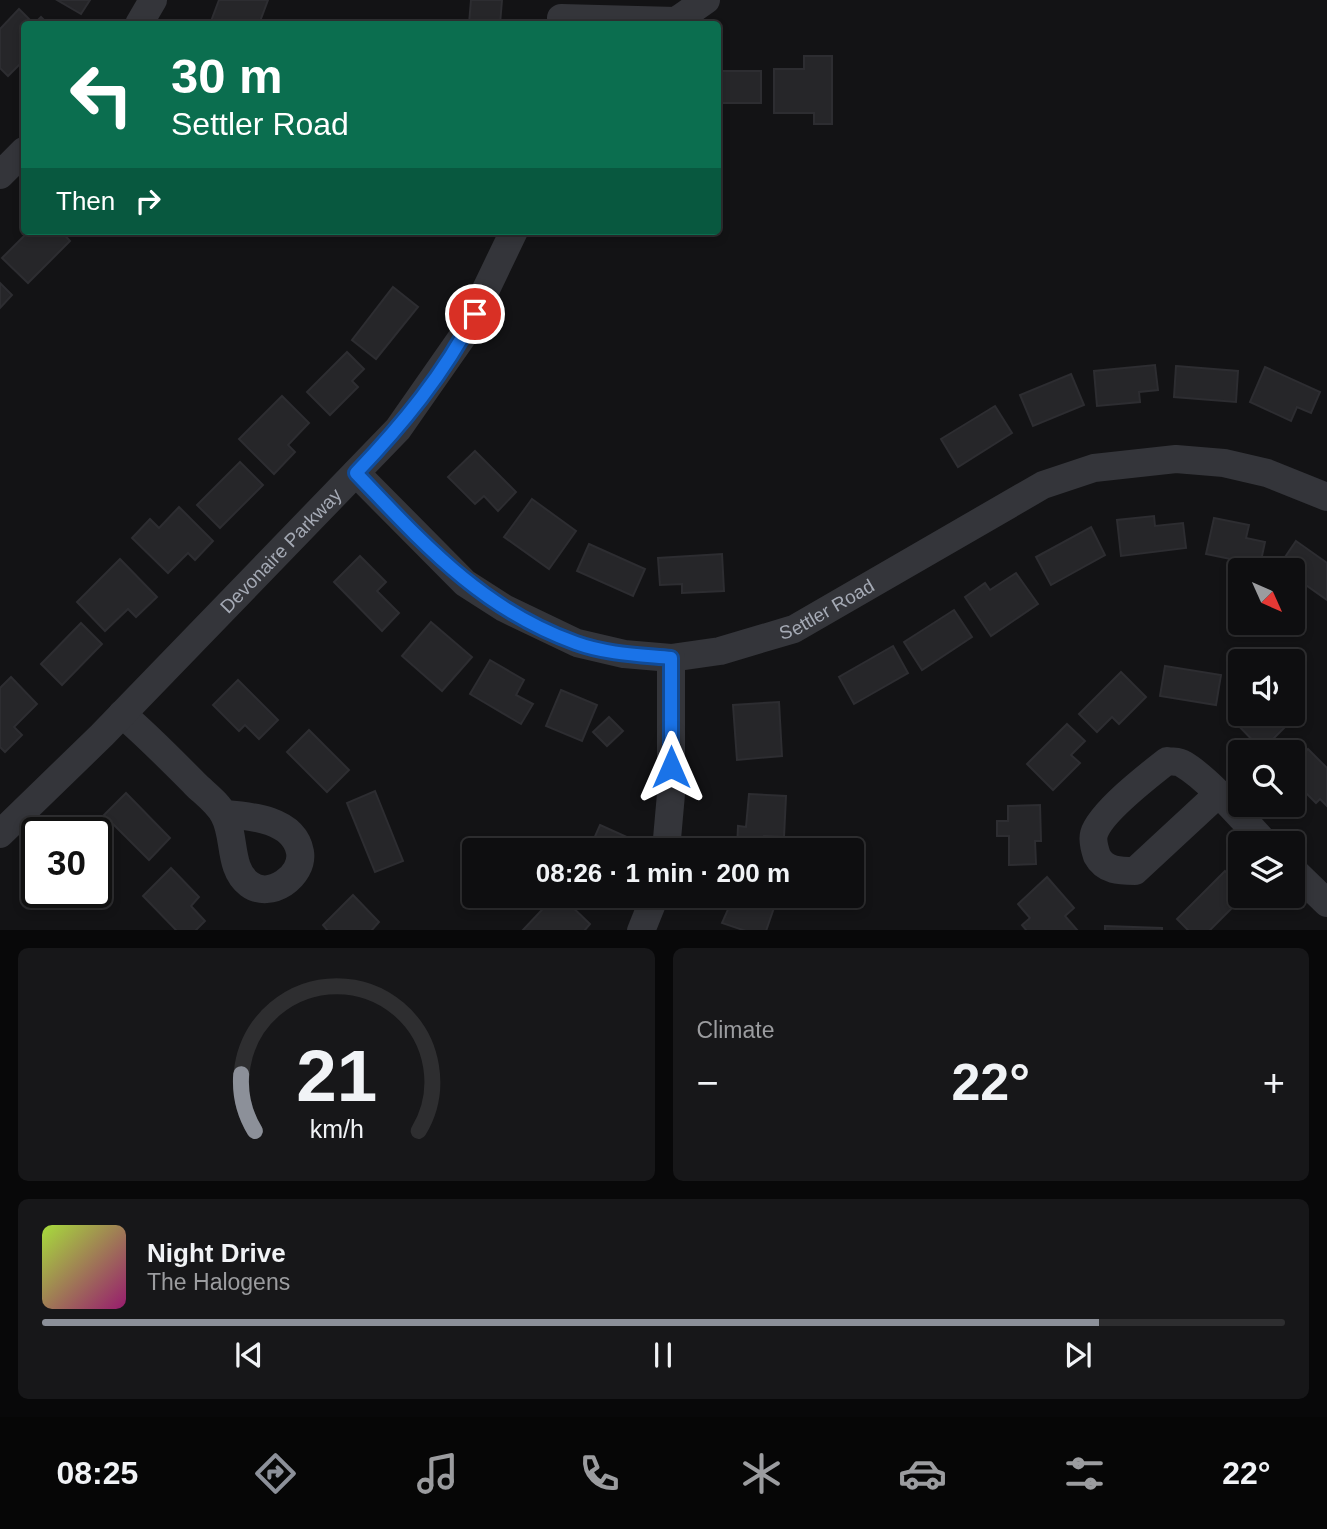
<!DOCTYPE html>
<meta charset="utf-8">
<style>
body{margin:0;font-family:Helvetica,sans-serif;background:#171719;color:#f1f3f6;height:100vh;display:flex;flex-direction:column;font-size:26px;white-space:nowrap}
*{box-sizing:border-box;margin:0}
p{font-size:23px;color:#9b9c9f}
.icon{flex:none;width:38px;height:38px;fill:none;stroke:currentColor;stroke-width:2;stroke-linecap:round;stroke-linejoin:round}
.map{position:relative;height:930px;overflow:hidden}
.sheet{display:flex;flex-direction:column;gap:18px;padding:18px;background:#080809;flex:1}
.sheet>*{flex:none}
.banner{position:absolute;left:21px;top:21px;width:700px;height:214px;border-radius:7px;box-shadow:0 4px 10px #0003,0 0 0 2px #2e2e30;background:#0b6e4f;color:#fff;overflow:hidden}
.needle{width:46px;rotate:135deg}
.fabs{position:absolute;left:1228px;top:558px;display:grid;gap:14px}
.fabs a{display:grid;place-items:center;width:77px;height:77px;border-radius:7px;background:#0e0e10;box-shadow:0 4px 10px #0003,0 0 0 2px #2e2e30;font-size:35px}
.speed{position:absolute;left:21px;top:817px;display:flex;gap:14px;font-size:35px;font-weight:700;text-align:center}
.speed>*{display:grid;place-content:center;width:91px;height:91px;border-radius:50%;background:#0e0e10;box-shadow:0 4px 10px #0003,0 0 0 2px #2e2e30;line-height:1}
.speed .limit{border:4px solid #111;border-radius:10px;background:#fff;color:#111}
.pin{position:absolute;display:grid;place-items:center;width:60px;height:60px;color:#fff;margin:-30px;border:4px solid #fff;border-radius:50%;box-shadow:0 2px 7px #0007}
.me{position:absolute;width:77px;margin:-38px;rotate:0deg;stroke-linejoin:round;filter:drop-shadow(0 0 5px #0008)}
.turn{display:flex;align-items:center;gap:24px;height:147px;padding:0 35px;font-size:32px}
.turn .icon{width:91px;height:91px;stroke-width:2.5}
.turn b{display:block;font-size:49px;line-height:60px}
.then{display:flex;align-items:center;height:66px;padding:0 35px;background:#0003;gap:14px;font-size:26px}
.big{font-size:52px;font-weight:800;line-height:1.1}
.sheet .card{flex:1;display:flex;flex-direction:column;justify-content:center;gap:10px;min-width:0;padding:0 24px;border-radius:10px;background:#171719}
.sheet .dial{align-items:center;gap:0}
.dial svg{height:182px;overflow:visible;fill:none;stroke:#2e2e30;stroke-width:7;stroke-linecap:round;text-anchor:middle}
.dial text{fill:#f1f3f6;stroke:none}
.song{display:flex;align-items:center;gap:21px}
.cover{width:84px;height:84px;border-radius:10px;background:linear-gradient(135deg,hsl(80 70% 55%),hsl(320 70% 35%))}
.played{height:7px;border-radius:4px;background:linear-gradient(90deg,#8c9099 85%,#2e2e30 85%)}
.keys{display:flex;justify-content:space-around;direction:ltr}
.heat{display:flex;justify-content:space-between;align-items:center;font-size:38px;direction:ltr}
.sheet .tiles{flex:1;display:grid;gap:18px;grid-template-columns:1fr 1fr}
.card:last-child{grid-column:span 2}
.trip{position:absolute;left:462px;top:838px;width:402px;height:70px;border-radius:7px;background:#0e0e10;box-shadow:0 4px 10px #0003,0 0 0 2px #2e2e30;font-weight:800;line-height:70px;text-align:center}
.dock{display:flex;height:112px;justify-content:space-around;align-items:center;background:#060606;color:#9b9c9f}
.dock .icon{width:49px;height:49px}
.dock .current{color:#8c9099}
.dock b{font-size:32px;color:#f1f3f6}
.map>svg:first-child{display:block}
</style>
<div class="map">
<svg width="1327" height="931" viewBox="0 0 1327 931">
<rect width="100%" height="100%" fill="#131315"/>
<g fill="#262629" stroke="#2d2d31" stroke-width="2">
<polygon points="57,0 90,0 81,14"/>
<polygon points="219,0 268,0 259,24 210,24"/>
<polygon points="471,0 502,0 500,24 469,24"/>
<polygon points="19,9 34,24 41,17 48,24 24,24 24,60 8,76 0,68 0,29"/>
<polygon points="804,56 832,56 832,124 814,124 814,113 774,113 774,69 804,69"/>
<rect x="718" y="71" width="43" height="32"/>
<polygon points="29,231 61,231 70,241 28,283 2,258"/>
<polygon points="0,283 12,295 0,308"/>
<polygon points="393,287 418,307 376,359 352,340"/>
<polygon points="347,352 364,369 352,381 358,387 330,415 307,392"/>
<polygon points="1155,365 1158,390 1139,392 1140,402 1097,406 1094,371"/>
<polygon points="1176,366 1238,371 1236,402 1174,397"/>
<polygon points="1265,367 1320,392 1311,413 1297,407 1291,421 1250,402"/>
<polygon points="1071,374 1084,405 1033,426 1020,395"/>
<polygon points="282,396 309,423 288,445 295,452 274,474 239,439"/>
<polygon points="995,406 1012,433 958,467 941,439"/>
<polygon points="475,451 516,492 498,511 484,496 475,504 448,477"/>
<polygon points="240,462 263,485 220,528 197,505"/>
<polygon points="532,499 576,531 549,569 504,537"/>
<polygon points="179,507 213,541 195,560 188,553 168,573 132,538 150,519 159,528"/>
<polygon points="1154,516 1155,526 1183,523 1186,548 1121,556 1117,520"/>
<polygon points="1214,518 1249,525 1246,538 1265,542 1260,565 1206,554"/>
<polygon points="1091,527 1105,555 1051,585 1036,557"/>
<polygon points="1296,541 1327,563 1327,600 1293,576 1293,570 1285,570 1279,566"/>
<polygon points="589,544 645,569 633,596 577,571"/>
<polygon points="722,554 724,591 682,593 682,584 660,585 658,558"/>
<polygon points="360,556 386,582 377,591 399,613 382,631 334,582"/>
<polygon points="120,559 157,597 136,617 128,609 105,631 77,602"/>
<polygon points="1016,573 1038,604 991,636 965,597 985,583 990,590"/>
<polygon points="954,610 972,637 922,670 904,642"/>
<polygon points="431,622 472,657 442,691 402,656"/>
<polygon points="81,623 102,644 62,685 41,664"/>
<polygon points="893,646 908,673 854,704 839,677"/>
<polygon points="490,660 524,680 516,695 533,704 521,724 470,694"/>
<polygon points="1165,666 1221,675 1216,705 1160,696"/>
<polygon points="1121,672 1146,697 1119,724 1112,717 1097,732 1079,714"/>
<polygon points="11,677 37,704 14,727 22,735 5,752 0,747 0,688"/>
<polygon points="238,680 278,720 259,739 245,725 239,731 213,705"/>
<polygon points="561,690 597,705 582,741 546,726"/>
<polygon points="779,702 782,756 737,760 733,705"/>
<polygon points="1241,712 1279,714 1289,723 1262,750 1233,720"/>
<polygon points="609,717 623,731 607,746 593,732"/>
<polygon points="1067,724 1085,741 1071,755 1080,763 1053,790 1027,764"/>
<polygon points="309,730 349,770 327,792 287,752"/>
<polygon points="1308,749 1327,768 1327,806 1320,799 1316,803 1293,780 1293,763"/>
<polygon points="375,791 403,861 375,872 347,803"/>
<polygon points="126,793 170,838 149,860 104,815"/>
<polygon points="749,794 786,796 784,837 764,836 763,850 737,850 738,826 746,827"/>
<polygon points="1040,805 1041,841 1035,841 1036,864 1009,865 1009,836 997,836 997,821 1008,821 1008,806"/>
<polygon points="600,825 629,838 623,850 589,850"/>
<polygon points="171,868 199,897 191,906 205,921 195,931 177,931 143,896"/>
<polygon points="1225,871 1241,887 1241,896 1244,896 1209,931 1189,931 1177,919"/>
<polygon points="1047,877 1074,908 1065,916 1078,931 1027,931 1022,925 1030,918 1018,904"/>
<polygon points="353,895 379,922 371,931 328,931 323,925"/>
<polygon points="555,896 561,896 590,924 584,931 522,931"/>
<polygon points="734,896 778,896 766,931 746,931 722,923"/>
<polygon points="1105,926 1162,928 1162,931 1105,931"/>
</g>
<g fill="none" stroke-linecap="round" stroke-linejoin="round">
<g stroke="#34353a" stroke-width="28">
<polyline points="561,18 676,21 706,0"/>
<polyline points="139,24 153,0"/>
<polyline points="0,175 24,151"/>
<path id="s1" d="M356,473L465,583L504,608L577,643L624,654L671,658L720,651L794,629L1043,485L1094,468L1176,459L1224,463L1267,473L1327,497"/>
<path d="M122,714C148,736 171,760 195,784C204,793 218,803 224,815C236,836 228,868 249,884C270,900 304,876 300,852C294,819 250,816 224,814"/>
<path d="M1217,795L1135,871C1120,871 1105,871 1097,856C1095,850 1092,841 1094,834C1100,813 1149,775 1167,761C1173,762 1179,761 1183,764C1209,779 1244,821 1266,844"/>
<path id="s2" d="M0,834L102,735L398,429L465,333L514,231"/>
<polyline points="666,850 671,794 671,658"/>
<polyline points="1293,870 1327,903"/>
<polyline points="641,931 655,896"/>
</g>
</g>
<g fill="none" stroke-linecap="round" stroke-linejoin="round">
<defs>
<path id="route" d="M475,314C444,374 402,425 356,473C423,543 481,609 576,643C606,654 640,655 671,658V767"/>
</defs>
<use href="#route" stroke="#114b97" stroke-width="18"/>
<use href="#route" stroke="#1a73e8" stroke-width="12"/>
</g>
<g text-anchor="middle" stroke-width="7" stroke-linejoin="round" paint-order="stroke">
<g font-size="19" fill="#a5aab5" stroke="#0e0e10">
<text dy="7" stroke="none"><textPath href="#s2" startOffset="399">Devonaire Parkway</textPath></text>
<text dy="7" stroke="none"><textPath href="#s1" startOffset="542">Settler Road</textPath></text>
</g>
</g>
</svg>
<div class="fabs">
<a><svg class="needle" viewBox="-14 -14 28 28"><path d="M0-13l5 13h-10z" fill="#e53935"/><path d="M0 13l5-13h-10z" fill="#9b9c9f"/></svg></a>
<a><svg class="icon" aria-label="sound" viewBox="0 0 24 24"><path d="M4 9h4l5-4v14l-5-4H4zM17 9q2 3 0 6"/></svg></a>
<a><svg class="icon" aria-label="search" viewBox="0 0 24 24"><circle cx="10" cy="10" r="6"/><path d="M15 15l6 6"/></svg></a>
<a><svg class="icon" aria-label="layers" viewBox="0 0 24 24"><path d="M12 4l9 5-9 5-9-5zM3 14l9 5 9-5"/></svg></a>
</div>
<div class="speed"><div class="limit">30</div></div>
<div class="pin" style="left:475px;top:314px;background:#d93025"><svg class="icon" aria-label="arrive" viewBox="0 0 24 24"><path d="M6 21V4h12l-3 4 3 4H6"/></svg></div>
<svg class="me" style="left:671px;top:767px" viewBox="-20 -20 40 40"><path d="M0-17L14 15 0 8-14 15z" fill="#1a73e8" stroke="#fff" stroke-width="4"/></svg>
<div class="trip">08:26 · 1 min · 200 m</div>
<div class="banner">
<div class="turn"><svg class="icon" aria-label="left" viewBox="0 0 24 24"><path d="M17 20v-9H6M10 6l-5 5 5 5"/></svg><div><b>30 m</b>Settler Road</div></div>
<div class="then">Then<svg class="icon" aria-label="right" viewBox="0 0 24 24"><path d="M7 20v-9h11M14 6l5 5-5 5"/></svg></div>
</div>
</div>
<section class="sheet">
<div class="tiles">
<div class="card dial"><svg viewBox="0 0 100 80">
<path d="M14 69A42 42 0 1 1 86 69"/>
<path d="M14 69A42 42 0 0 1 8 44" stroke="#8c9099"/>
<text x="50" y="56" font-size="32" font-weight="700">21</text>
<text x="50" y="72" font-size="11">km/h</text>
</svg></div>
<div class="card"><p>Climate</p>
<div class="heat"><a>−</a><b class="big">22°</b><a>+</a></div>
</div>
<div class="card">
<div class="song"><i class="cover"></i><div><b>Night Drive</b><p>The Halogens</p></div></div>
<div class="played"></div>
<div class="keys"><svg class="icon" aria-label="previous" viewBox="0 0 24 24"><path d="M18 5L8 12l10 7zM5 5v14"/></svg><svg class="icon" aria-label="pause" viewBox="0 0 24 24"><path d="M8 5v14M16 5v14"/></svg><svg class="icon" aria-label="next" viewBox="0 0 24 24"><path d="M6 5l10 7-10 7zM19 5v14"/></svg></div>
</div>
</div>
</section>
<nav class="dock">
<b>08:25</b>
<svg class="icon current" aria-label="directions" viewBox="0 0 24 24"><path d="M12 3l9 9-9 9-9-9zM9 14v-3h6M13 9l2 2-2 2"/></svg>
<svg class="icon" aria-label="music" viewBox="0 0 24 24"><path d="M9 18V5l10-2v13"/><circle cx="6" cy="18" r="3"/><circle cx="16" cy="16" r="3"/></svg>
<svg class="icon" aria-label="phone" viewBox="0 0 24 24"><path d="M5 4h4l2 5-3 2q2 4 5 5l2-3 5 2v4C11 20 4 13 5 4z"/></svg>
<svg class="icon" aria-label="climate" viewBox="0 0 24 24"><path d="M12 3v18M4 7l16 10M4 17L20 7"/></svg>
<svg class="icon" aria-label="car" viewBox="0 0 24 24"><path d="M5 17H2v-5l4-1 3-4h7l3 4 3 1v5h-3M9 17h6M6 11h13"/><circle cx="7" cy="17" r="2"/><circle cx="17" cy="17" r="2"/></svg>
<svg class="icon" aria-label="filters" viewBox="0 0 24 24"><path d="M4 7h16M4 17h16"/><circle cx="9" cy="7" r="2"/><circle cx="15" cy="17" r="2"/></svg>
<b>22°</b>
</nav>
